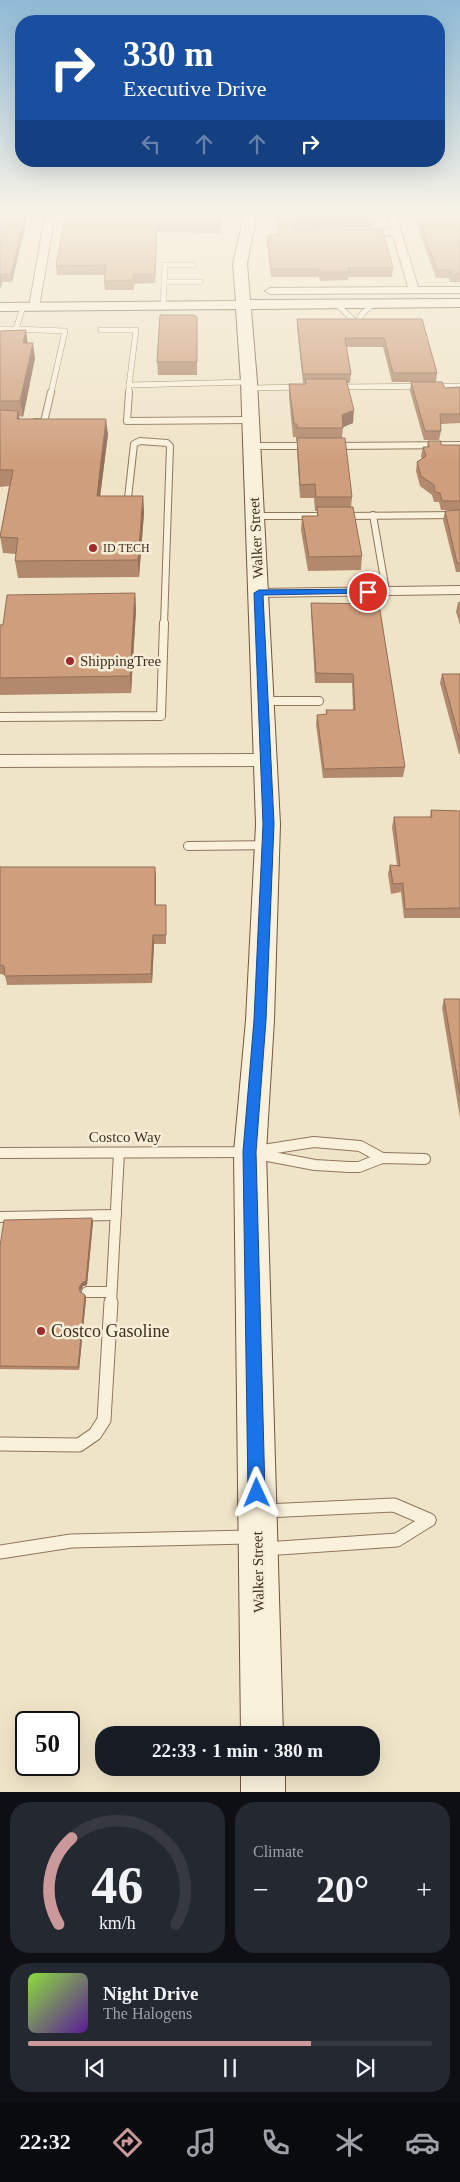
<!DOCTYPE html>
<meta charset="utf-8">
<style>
body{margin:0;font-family:"Times New Roman",serif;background:#242831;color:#f1f3f6;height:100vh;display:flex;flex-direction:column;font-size:19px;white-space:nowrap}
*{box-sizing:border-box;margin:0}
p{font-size:16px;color:#9ea1a6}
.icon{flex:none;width:28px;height:28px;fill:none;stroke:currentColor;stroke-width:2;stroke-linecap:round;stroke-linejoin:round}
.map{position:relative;height:1792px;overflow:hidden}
.side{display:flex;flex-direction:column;gap:10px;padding:10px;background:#0d0f14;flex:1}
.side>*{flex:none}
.hud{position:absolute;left:15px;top:15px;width:430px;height:152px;border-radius:20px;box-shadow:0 5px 20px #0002;background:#1a4fa0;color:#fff;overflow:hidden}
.speed{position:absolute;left:15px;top:1711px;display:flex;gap:10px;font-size:25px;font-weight:700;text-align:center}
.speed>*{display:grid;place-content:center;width:65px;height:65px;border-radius:50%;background:#171b24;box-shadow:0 5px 20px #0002;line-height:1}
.speed .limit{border:2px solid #111;border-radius:8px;background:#fff;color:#111}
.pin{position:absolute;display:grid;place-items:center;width:42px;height:42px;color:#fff;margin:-21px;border:2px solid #fff;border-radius:50%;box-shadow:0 1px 5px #0007}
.me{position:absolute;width:55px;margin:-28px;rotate:359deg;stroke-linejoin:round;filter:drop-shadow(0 0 4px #0008)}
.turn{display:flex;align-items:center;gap:18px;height:105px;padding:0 25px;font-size:22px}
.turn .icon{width:65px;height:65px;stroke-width:2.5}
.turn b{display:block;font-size:35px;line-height:42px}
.lanes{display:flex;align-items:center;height:48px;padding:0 25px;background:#0003;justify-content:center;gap:25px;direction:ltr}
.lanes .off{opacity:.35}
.big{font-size:38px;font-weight:700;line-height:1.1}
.side .card{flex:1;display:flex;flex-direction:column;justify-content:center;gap:8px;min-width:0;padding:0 18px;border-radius:20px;background:#242831}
.side .dial{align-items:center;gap:0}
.dial svg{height:130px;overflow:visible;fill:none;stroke:#363941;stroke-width:7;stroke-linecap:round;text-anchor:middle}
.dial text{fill:#f1f3f6;stroke:none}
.song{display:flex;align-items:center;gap:15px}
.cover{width:60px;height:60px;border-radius:8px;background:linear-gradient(135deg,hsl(90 70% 55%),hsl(270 70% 35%))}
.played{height:5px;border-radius:2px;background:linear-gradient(90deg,#cc999b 70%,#363941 70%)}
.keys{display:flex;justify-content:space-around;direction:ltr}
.heat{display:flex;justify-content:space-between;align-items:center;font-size:28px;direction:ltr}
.side .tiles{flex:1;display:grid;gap:10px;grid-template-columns:1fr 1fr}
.card:last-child{grid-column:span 2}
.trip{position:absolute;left:95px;top:1726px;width:285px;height:50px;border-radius:20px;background:#171b24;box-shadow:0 5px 20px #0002;font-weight:700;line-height:50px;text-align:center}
.menu{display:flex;height:80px;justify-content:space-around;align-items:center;background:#090b0e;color:#9ea1a6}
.menu .icon{width:35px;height:35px}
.menu .on{color:#cc999b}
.menu b{font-size:22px;color:#f1f3f6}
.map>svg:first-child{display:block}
</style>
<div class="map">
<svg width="460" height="1792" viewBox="0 0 460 1792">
<rect width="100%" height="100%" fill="#f0e4c8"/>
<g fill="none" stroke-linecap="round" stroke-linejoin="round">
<defs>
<g id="lane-far4">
<polyline points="164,282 200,282"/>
<polyline points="336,304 357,323 362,314 373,304"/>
<polyline points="163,306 165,265 193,265"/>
<polyline points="23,307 16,329 65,331 51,393"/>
<polyline points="0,329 16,329"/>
<polyline points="101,330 136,330 129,385 249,382"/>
<polyline points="338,387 460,386"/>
<polyline points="249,388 300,387"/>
<polyline points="129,393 129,385"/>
</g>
<g id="lane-far3">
<polyline points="129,392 127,421 250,420"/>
<polyline points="35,422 44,422 51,392"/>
<polyline points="251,446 308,446"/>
<polyline points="334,446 460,445"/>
<polyline points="128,498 134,444 140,441 167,443 170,446 164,625"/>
<polyline points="373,515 386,591"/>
<polyline points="255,516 327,516"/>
<polyline points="345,516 460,515"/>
</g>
<g id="lane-far2">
<polyline points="263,701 319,701"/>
<polyline points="0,717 161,716 164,623"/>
<polyline points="188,846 267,845"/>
</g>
<g id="lane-far1">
<polyline points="0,1153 250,1152 314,1142 360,1146 382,1158"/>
<polyline points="257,1154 315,1165 349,1167 359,1167 382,1158 425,1159"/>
<polyline points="0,1217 116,1215"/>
<polyline points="87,1292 111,1292"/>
<polyline points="111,1303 119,1153"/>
</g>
<g id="lane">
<polyline points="0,1444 79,1445 95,1434 104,1420 111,1302"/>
<polyline points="265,1511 394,1505 429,1520"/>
<polyline points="265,1549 397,1540 429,1520"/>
<polyline points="0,1552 71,1541 249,1537"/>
</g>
<g id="street">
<polygon points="46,211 55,211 55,214 91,214 96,217 91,220 54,220 39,307 34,310 29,307"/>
<polygon points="386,211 395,211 418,287 460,287 460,293 270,294 265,291 270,288 408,287 393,235 358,236 353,233 358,230 391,229"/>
<polygon points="460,586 460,594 259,597 254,596 252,593 254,590 259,589"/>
<polygon points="265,754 271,756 273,760 271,764 265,766 0,767 0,755"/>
</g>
<g id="secondary">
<polygon points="245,211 257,211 247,264 250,300 460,299 460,307 251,309 257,382 280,824 274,1020 266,1152 283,1735 241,1735 234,1152 246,1020 256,824 241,382 236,309 0,311 0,303 236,301 233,264"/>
<rect x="241" y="1768" width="44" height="24"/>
</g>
</defs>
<use href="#lane-far4" stroke="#8d765c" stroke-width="6"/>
<use href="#lane-far3" stroke="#8d765c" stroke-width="8"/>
<use href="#lane-far2" stroke="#8d765c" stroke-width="10"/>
<use href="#lane-far1" stroke="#8d765c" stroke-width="12"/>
<use href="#lane" stroke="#8d765c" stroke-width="15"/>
<use href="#street" stroke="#8d765c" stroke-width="2"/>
<use href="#secondary" stroke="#6f573f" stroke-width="2"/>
<use href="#lane-far4" stroke="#faf1dc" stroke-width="5"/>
<use href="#lane-far3" stroke="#faf1dc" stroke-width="6"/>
<use href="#lane-far2" stroke="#faf1dc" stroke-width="8"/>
<use href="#lane-far1" stroke="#faf1dc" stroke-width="10"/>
<use href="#lane" stroke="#faf1dc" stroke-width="13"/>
<use href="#street" fill="#faf1dc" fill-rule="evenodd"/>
<use href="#secondary" fill="#faf1dc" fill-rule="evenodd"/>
</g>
<g fill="#b2896c">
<polygon points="0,211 29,211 12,282 2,282 1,288 0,288"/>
<polygon points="69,211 155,211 69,212"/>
<polygon points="221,211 221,233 157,232 155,283 134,284 134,290 105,290 104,281 105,275 57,275 56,266 66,213"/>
<polygon points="275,211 372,211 375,219 374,227 296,230 393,268 392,277 348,277 348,280 320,281 319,277 271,277 267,243 267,235 278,235"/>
<polygon points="412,211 460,211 460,282 450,282 449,278 436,278"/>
<polygon points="197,317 197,375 158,375 157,362"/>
<polygon points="297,319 422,319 437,373 436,382 445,388 460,387 460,423 441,424 441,431 439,440 424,440 410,391 411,382 392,382 383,347 346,347 351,374 350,383 347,383 353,423 343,427 342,438 352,497 351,507 362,556 361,570 308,571 301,530 302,516 317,516 317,511 315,511 314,498 300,498 297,451 297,441 296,441 296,437 293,437 289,397 289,384 305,384 305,383 303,383 297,328"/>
<polygon points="26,330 27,343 35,358 23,417 19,416 20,419 108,434 100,496 143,496 144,513 139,577 18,578 15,561 16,554 3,553 0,536 9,486 0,487 0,331"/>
<polygon points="428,441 441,445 460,445 460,510 441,510 439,502 434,502 432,495 420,486 416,471 417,462 422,459 421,456 423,447 427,447"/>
<polygon points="460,510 460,572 456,572 443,520 445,511"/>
<polygon points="135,593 136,610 131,693 0,695 0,625"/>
<polygon points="458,602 460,602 460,625 456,612"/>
<polygon points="311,603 379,604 405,767 403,777 323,778 316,724 317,715 326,715 326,710 353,710 352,683 315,683 311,613"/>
<polygon points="442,674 460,674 460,754 459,754 440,683"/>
<polygon points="431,810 460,811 460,918 404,918 401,892 391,894 388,874 390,865 397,865 392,827 394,817 430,817"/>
<polygon points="0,867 156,877 156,905 166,915 166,944 154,944 152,983 7,985 5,975 0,974"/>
<polygon points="444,999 460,999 460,1118 442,1008"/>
<polygon points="92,1218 93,1222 87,1285 83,1286 80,1292 85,1295 86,1299 79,1370 0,1369 0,1246"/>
</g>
<g fill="#916f58">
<polygon points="26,211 29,211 12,282 11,274"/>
<polygon points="297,221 297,229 290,233 291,225"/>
<polygon points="157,224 157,232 155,283 155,274"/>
<polygon points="1,274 2,282 1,288 0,279"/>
<polygon points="26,330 28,346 23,343"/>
<polygon points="33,343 35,358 23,417 20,401"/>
<polygon points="354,410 353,423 341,428 342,415"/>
<polygon points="18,411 21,426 17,419"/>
<polygon points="106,419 108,434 98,513 97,496"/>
<polygon points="143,496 144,513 139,577 138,560"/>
<polygon points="135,593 136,610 131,693 130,676"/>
<polygon points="155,867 156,877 155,915"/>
<polygon points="153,935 154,944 152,983 151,974"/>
<polygon points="92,1218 93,1222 87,1285 83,1286 80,1292 79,1288"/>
<polygon points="85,1295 86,1299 79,1370 78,1367"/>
</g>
<g fill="#cf9f7d" stroke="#916f58">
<polygon points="0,211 26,211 11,274 1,274 0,279"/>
<polygon points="206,211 221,211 221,224 157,224 155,274 134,274 133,280 104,281 106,265 56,266 66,213 205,212"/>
<polygon points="276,211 372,211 375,219 297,221 291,225 297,231 378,229 379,231 383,231 393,268 348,268 349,272 320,272 320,269 271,269 267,235 279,235"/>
<polygon points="416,211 460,211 460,274 452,274 450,270 437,270"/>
<polygon points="160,315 194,315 197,317 197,362 157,362"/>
<polygon points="297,319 422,319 437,373 393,373 384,338 345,338 351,374 303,374"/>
<polygon points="26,330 23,343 33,343 20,401 0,401 0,331"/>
<polygon points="305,379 346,379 354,410 342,415 343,428 297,428 297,424 294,424 289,384 306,384"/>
<polygon points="411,382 442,382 445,388 460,387 460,414 440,414 441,431 425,431"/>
<polygon points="0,410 18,411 17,419 106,419 97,496 143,496 138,560 15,561 18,538 0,537 13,470 0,470"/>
<polygon points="297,438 345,438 352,497 316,497 315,484 300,485"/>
<polygon points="428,441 441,441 441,445 460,445 460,501 442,501 440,493 435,492 434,485 421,476 417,462 426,456 423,447 429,447"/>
<polygon points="317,507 353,507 362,556 309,557 302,516 318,516"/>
<polygon points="460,510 460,563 457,563 445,511"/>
<polygon points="135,593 130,676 0,678 0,625 3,625 7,595"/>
<polygon points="311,603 379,604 405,767 324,769 317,715 327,714 326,710 355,710 353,674 316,673"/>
<polygon points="442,674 460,674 460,741"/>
<polygon points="431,810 460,811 460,908 405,909 403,883 393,884 390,865 400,866 394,817 432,817"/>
<polygon points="0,867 155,867 155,905 166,905 166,935 153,935 151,974 5,976 4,966 0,965"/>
<polygon points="444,999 460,999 460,1094"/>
<polygon points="92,1218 86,1281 82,1283 79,1288 80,1292 85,1295 78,1367 0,1366 0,1246 4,1220"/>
</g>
<linearGradient id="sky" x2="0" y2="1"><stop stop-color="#8fbad6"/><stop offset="0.46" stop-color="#f8f3e6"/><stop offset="1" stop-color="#f8f3e6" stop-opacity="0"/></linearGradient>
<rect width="460" height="462" fill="url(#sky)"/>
<polygon fill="#1a73e8" stroke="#114b97" points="368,589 372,592 371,593 263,595 274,824 266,1020 256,1152 265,1493 262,1498 257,1501 251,1498 248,1493 243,1152 254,1020 263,824 254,593 259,590"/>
<g fill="#9e2a2b" stroke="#f7eed8" stroke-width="2">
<circle cx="93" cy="548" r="5"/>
<circle cx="70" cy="661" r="5"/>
<circle cx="41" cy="1331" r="5"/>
</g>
<g text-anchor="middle" stroke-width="5" stroke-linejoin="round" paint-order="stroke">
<g font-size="12" fill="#3d2e20" stroke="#f7eed8" text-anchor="start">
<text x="103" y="552">ID TECH</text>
</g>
<g font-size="15" fill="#3d2e20" stroke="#f7eed8">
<text transform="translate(256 538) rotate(-93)" y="5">Walker Street</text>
<text x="125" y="1142">Costco Way</text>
<text transform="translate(258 1572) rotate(-91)" y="5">Walker Street</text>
</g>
<g font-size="15" fill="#3d2e20" stroke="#f7eed8" text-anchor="start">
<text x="80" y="666">ShippingTree</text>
</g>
<g font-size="18" fill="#3d2e20" stroke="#f7eed8" text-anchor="start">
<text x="51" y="1337">Costco Gasoline</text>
</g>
</g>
</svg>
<div class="speed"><div class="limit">50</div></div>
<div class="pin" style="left:368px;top:592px;background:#d93025"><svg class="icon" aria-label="arrive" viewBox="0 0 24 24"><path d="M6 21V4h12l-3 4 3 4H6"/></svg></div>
<svg class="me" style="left:257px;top:1493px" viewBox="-20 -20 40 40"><path d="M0-17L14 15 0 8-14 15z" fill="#1a73e8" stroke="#fff" stroke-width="4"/></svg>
<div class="trip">22:33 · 1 min · 380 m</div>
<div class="hud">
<div class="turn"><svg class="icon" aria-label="right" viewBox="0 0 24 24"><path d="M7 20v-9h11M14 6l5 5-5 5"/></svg><div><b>330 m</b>Executive Drive</div></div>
<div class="lanes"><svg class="icon off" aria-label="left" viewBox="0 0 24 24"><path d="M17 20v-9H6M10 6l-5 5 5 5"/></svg><svg class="icon off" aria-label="ahead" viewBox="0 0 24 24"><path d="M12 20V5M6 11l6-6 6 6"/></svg><svg class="icon off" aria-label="ahead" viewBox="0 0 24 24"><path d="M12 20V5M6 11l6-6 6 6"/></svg><svg class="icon" aria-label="right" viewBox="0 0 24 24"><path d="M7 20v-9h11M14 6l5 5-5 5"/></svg></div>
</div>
</div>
<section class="side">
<div class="tiles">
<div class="card dial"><svg viewBox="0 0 100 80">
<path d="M14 69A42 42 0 1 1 86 69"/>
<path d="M14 69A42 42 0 0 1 22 16" stroke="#cc999b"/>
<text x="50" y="56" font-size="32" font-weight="700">46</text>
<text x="50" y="72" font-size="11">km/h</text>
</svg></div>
<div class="card"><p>Climate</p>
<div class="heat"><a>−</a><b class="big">20°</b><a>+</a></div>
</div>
<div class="card">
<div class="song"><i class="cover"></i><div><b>Night Drive</b><p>The Halogens</p></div></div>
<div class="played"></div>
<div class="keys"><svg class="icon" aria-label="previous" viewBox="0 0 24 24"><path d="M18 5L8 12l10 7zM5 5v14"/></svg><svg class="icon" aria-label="pause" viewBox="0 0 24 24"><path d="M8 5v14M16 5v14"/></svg><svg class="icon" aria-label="next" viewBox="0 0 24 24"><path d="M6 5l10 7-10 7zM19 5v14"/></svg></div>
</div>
</div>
</section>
<nav class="menu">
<b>22:32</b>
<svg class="icon on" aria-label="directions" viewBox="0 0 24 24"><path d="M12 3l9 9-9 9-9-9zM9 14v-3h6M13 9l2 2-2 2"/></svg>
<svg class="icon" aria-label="music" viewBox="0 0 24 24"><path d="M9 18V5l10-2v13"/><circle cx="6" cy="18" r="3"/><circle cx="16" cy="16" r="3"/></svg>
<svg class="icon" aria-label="phone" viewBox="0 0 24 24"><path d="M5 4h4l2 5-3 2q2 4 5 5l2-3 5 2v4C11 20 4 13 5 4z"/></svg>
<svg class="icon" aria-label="climate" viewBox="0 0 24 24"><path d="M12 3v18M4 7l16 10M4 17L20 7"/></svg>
<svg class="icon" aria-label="car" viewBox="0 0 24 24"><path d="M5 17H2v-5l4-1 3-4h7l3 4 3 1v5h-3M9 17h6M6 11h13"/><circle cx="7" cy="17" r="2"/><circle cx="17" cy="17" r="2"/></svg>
</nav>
